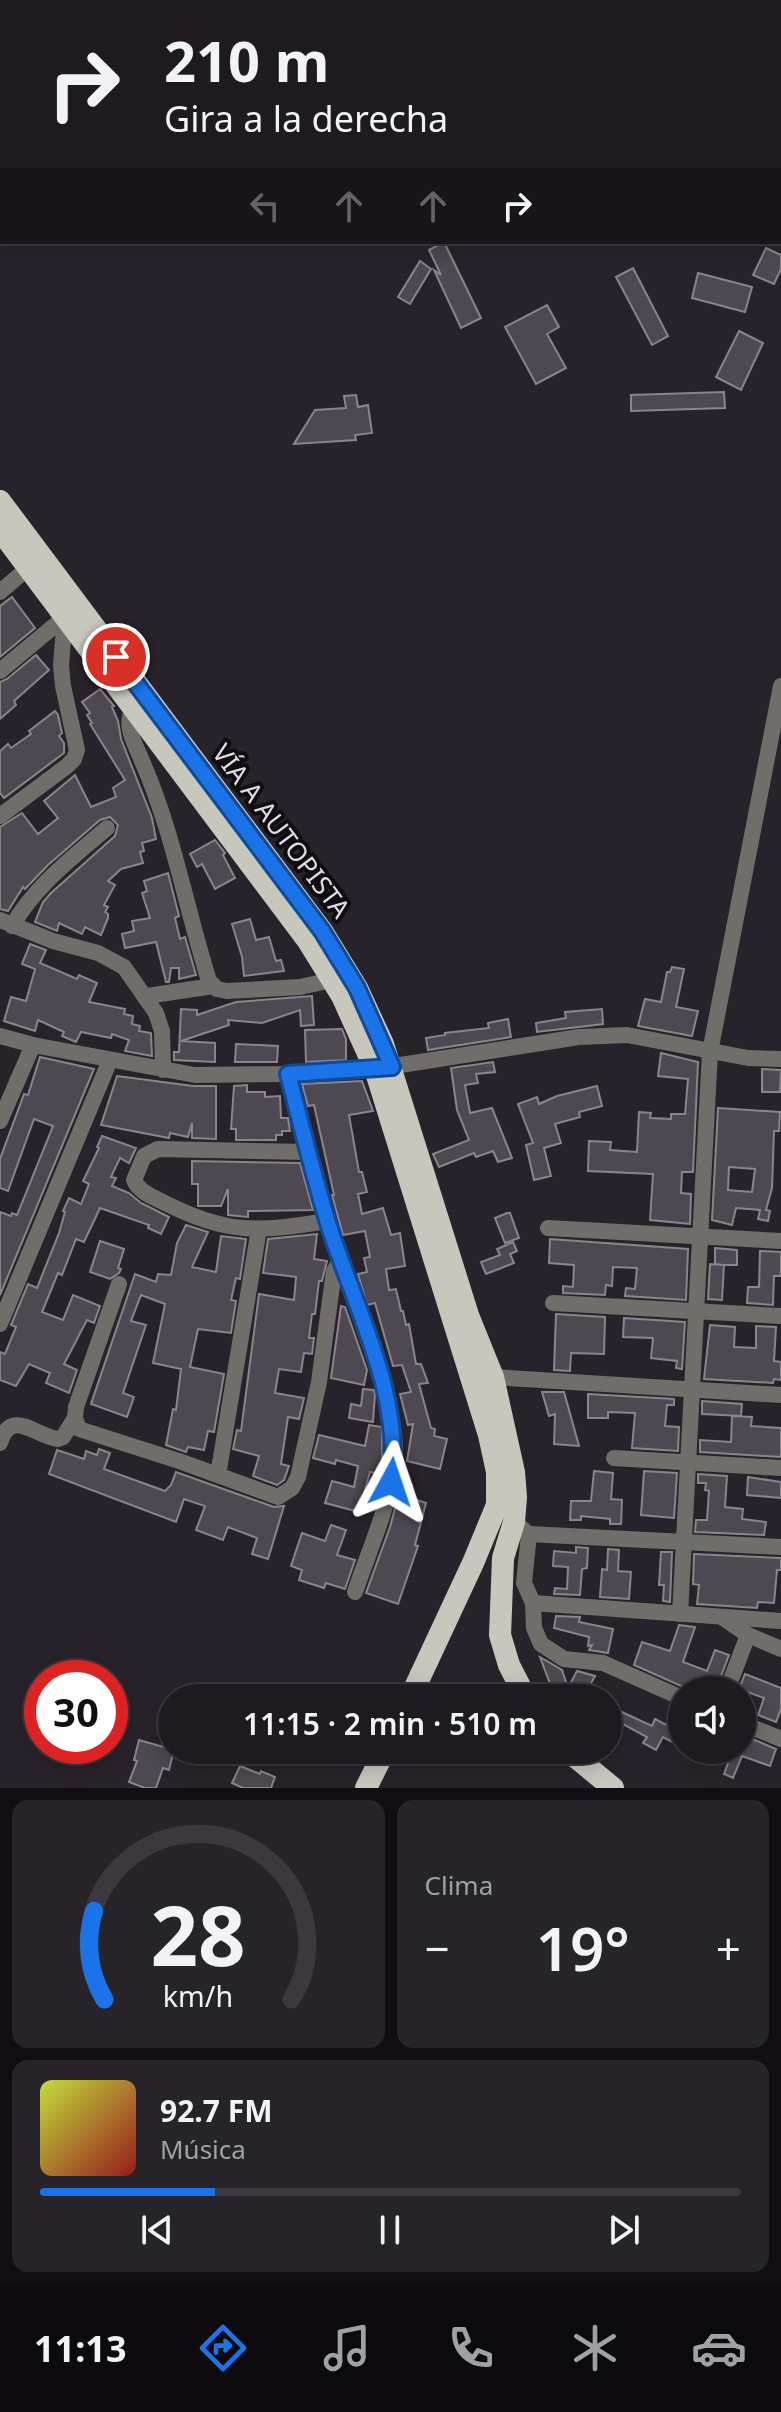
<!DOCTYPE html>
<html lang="es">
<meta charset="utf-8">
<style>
body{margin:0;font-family:"Noto Sans",sans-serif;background:#262329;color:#f1f3f6;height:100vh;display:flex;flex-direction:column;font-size:30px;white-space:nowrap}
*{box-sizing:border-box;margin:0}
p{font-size:26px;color:#a1a1a5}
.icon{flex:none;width:44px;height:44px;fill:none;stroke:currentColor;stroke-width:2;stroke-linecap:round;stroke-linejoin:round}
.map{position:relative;height:1788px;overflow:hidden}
.side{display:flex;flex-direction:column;gap:12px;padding:12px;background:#100e12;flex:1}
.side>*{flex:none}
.guide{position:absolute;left:0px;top:0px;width:782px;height:244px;box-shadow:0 4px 20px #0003,0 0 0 2px #3c383e;background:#1e1a20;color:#f1f3f6;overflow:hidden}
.buttons{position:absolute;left:668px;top:1676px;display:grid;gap:16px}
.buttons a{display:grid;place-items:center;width:88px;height:88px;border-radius:50%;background:#1e1a20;box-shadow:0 4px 20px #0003,0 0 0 2px #3c383e;font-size:40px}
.speed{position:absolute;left:24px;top:1660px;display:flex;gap:16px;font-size:40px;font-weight:700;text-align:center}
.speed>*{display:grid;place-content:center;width:104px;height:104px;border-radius:50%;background:#1e1a20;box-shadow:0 4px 20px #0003,0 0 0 2px #3c383e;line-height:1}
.speed .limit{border:12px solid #d22;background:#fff;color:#111}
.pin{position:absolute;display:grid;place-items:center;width:68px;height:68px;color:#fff;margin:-34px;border:4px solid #fff;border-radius:50%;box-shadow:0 2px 8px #0007}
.me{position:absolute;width:88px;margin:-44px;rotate:5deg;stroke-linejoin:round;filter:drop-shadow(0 0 6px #0008)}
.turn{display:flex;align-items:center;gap:28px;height:168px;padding:0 32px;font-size:36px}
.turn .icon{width:104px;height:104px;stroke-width:2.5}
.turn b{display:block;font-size:56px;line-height:68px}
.lanes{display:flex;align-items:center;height:76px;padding:0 32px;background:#0003;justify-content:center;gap:40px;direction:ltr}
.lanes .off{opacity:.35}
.big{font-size:60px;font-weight:600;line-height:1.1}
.side .tile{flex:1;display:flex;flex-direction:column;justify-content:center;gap:12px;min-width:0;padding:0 28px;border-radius:16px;background:#262329}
.side .dial{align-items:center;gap:0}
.dial svg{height:208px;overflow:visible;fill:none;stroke:#3c383e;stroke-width:7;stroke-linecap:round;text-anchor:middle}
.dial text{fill:#f1f3f6;stroke:none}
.song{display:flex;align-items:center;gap:24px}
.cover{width:96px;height:96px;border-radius:12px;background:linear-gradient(135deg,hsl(70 70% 55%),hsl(0 70% 35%))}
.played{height:8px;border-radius:4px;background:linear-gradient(90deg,#1a73e8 25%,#3c383e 25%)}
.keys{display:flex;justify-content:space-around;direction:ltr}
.heat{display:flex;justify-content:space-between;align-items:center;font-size:44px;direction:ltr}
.side .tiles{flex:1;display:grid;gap:12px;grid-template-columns:1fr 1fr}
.tile:last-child{grid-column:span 2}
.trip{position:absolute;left:158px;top:1684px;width:464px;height:80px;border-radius:40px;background:#1e1a20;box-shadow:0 4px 20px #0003,0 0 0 2px #3c383e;font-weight:600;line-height:80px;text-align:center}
.menu{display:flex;height:128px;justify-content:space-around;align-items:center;background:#0c0a0d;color:#a1a1a5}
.menu .icon{width:56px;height:56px}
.menu .selected{color:#1a73e8}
.menu b{font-size:36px;color:#f1f3f6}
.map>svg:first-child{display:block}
</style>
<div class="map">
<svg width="781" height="1788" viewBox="0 0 781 1788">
<rect width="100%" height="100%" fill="#28222a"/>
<g fill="#4e4851" stroke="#8a848d" stroke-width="2" fill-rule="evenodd">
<polygon points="444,242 481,318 461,328 434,270 441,275 429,250"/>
<polygon points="766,248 781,255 781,269 774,284 753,275"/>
<polygon points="420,261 431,269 410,304 398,297"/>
<polygon points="633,268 668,336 652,345 616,277"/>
<polygon points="698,273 752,287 745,312 692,298"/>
<polygon points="547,305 559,327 547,334 566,368 536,384 505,327"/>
<polygon points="739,331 763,343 741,390 716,377"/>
<polygon points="724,392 725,408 631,411 631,395"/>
<polygon points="356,395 358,407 368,405 372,433 355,435 356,440 294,444 315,410 346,408 344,396"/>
<polygon points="12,597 35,628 0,657 0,606"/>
<polygon points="36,655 49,670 14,701 16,705 0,719 0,682 7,679"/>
<polygon points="100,689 114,706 112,707 118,721 121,739 152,818 156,839 142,843 144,851 140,852 143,863 121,869 108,881 115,885 104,905 108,907 105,912 108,914 108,918 101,935 85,927 82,934 59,923 57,931 35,922 43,902 51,893 115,836 118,825 110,817 100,820 48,865 25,889 23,887 8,911 0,909 0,827 22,813 38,834 58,818 44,801 75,775 91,807 116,797 113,788 125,780 90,724 92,723 87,715 90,713 82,702"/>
<polygon points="55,711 58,715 62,733 59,736 64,743 64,753 4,798 0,793 0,751 8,744 11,748 31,734 29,731"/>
<polygon points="215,840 225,853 223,855 235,878 215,889 202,864 197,867 190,854"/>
<polygon points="168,873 179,916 175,918 180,939 185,937 196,975 179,979 179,968 171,968 169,982 166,982 156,942 125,948 122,934 134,931 132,921 150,918 142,893 147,891 144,881"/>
<polygon points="250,919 256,940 269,937 276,961 281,960 284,971 244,976 242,957 232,924"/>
<polygon points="30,944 46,950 40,963 77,979 79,975 97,983 89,1002 125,1009 124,1014 133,1016 132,1024 140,1026 139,1031 151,1033 152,1056 125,1051 129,1040 112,1034 111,1038 81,1032 76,1042 62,1036 64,1032 38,1020 35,1031 4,1021 11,997 26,1001 35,969 22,964"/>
<polygon points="672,967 684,969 676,1007 698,1011 692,1036 638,1026 645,999 661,1002 667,972 670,972"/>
<polygon points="312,996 314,1025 301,1026 300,1010 262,1023 228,1020 229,1025 181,1041 215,1043 215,1062 174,1060 174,1052 179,1052 181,1009 197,1010 197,1015 236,1002"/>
<polygon points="602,1009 603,1024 537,1032 536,1023 566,1018 565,1012"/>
<polygon points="508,1019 511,1037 428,1050 426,1038 445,1035 445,1033 489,1028 488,1023"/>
<polygon points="342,1029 346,1039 346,1060 306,1062 305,1030"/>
<polygon points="236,1044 278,1046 277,1062 235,1062"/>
<polygon points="661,1053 698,1062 693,1172 682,1172 681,1193 691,1194 690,1224 650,1220 653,1174 588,1171 589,1141 611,1142 610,1150 637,1152 639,1112 651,1113 650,1118 671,1119 671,1114 685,1114 688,1079 658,1076"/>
<polygon points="40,1057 94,1069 0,1295 0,1212 11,1216 12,1213 17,1215 53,1126 34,1119 8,1191 0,1188 0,1159 24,1094 28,1095"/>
<polygon points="493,1062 495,1072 476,1074 478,1083 465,1085 470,1113 492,1108 512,1158 498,1162 493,1151 476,1157 474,1153 439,1167 433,1154 469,1140 457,1110 451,1068"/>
<polygon points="762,1069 781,1070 780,1092 762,1092"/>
<polygon points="117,1076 193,1086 216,1086 216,1139 192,1138 192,1123 188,1137 170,1133 169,1138 101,1125"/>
<polygon points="362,1081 373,1111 349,1115 359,1172 362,1172 367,1192 358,1194 362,1214 383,1208 391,1235 400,1233 405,1266 386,1269 389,1290 396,1289 401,1311 403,1311 406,1325 409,1324 416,1364 421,1364 428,1383 419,1384 431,1428 435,1429 434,1436 447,1439 440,1469 407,1461 413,1424 408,1425 400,1394 411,1392 402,1365 393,1366 375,1303 367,1305 358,1274 367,1272 364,1258 370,1257 365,1231 343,1235 332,1195 334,1195 314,1105 308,1106 302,1084"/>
<polygon points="247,1085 247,1092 265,1092 265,1097 280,1096 281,1118 288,1118 290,1131 282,1131 282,1135 276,1135 276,1140 236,1140 236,1129 231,1129 234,1086"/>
<polygon points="597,1086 602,1106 579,1112 580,1117 555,1124 561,1143 544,1148 551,1176 534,1180 526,1145 533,1143 518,1104 537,1097 539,1104 557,1096"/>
<path d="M718,1108L780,1112L779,1131H774L772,1188L766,1210L770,1211L768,1221L758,1219L760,1210L736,1208L732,1225L712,1220ZM729,1167L755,1169L752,1192L728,1190Z"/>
<polygon points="102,1136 136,1148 129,1163 120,1158 111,1177 116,1178 112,1186 129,1193 141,1203 169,1217 161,1234 148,1228 149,1225 100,1208 84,1242 76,1239 62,1275 58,1273 42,1312 63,1320 73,1295 100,1306 94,1323 87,1320 64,1364 77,1370 69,1393 46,1383 50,1373 29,1364 16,1386 0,1380 0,1352 5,1354 16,1327 11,1325 28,1284 37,1288 59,1233 65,1212 63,1211 69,1198 81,1204 89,1184 83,1181 99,1148 97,1147"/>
<polygon points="192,1161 300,1163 313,1210 248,1211 248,1217 228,1215 228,1189 221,1206 198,1206 198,1184 192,1184"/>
<polygon points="507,1213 510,1213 519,1238 505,1243 495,1218"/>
<polygon points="186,1225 208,1232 192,1267 216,1272 221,1236 246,1239 240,1279 236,1278 231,1300 236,1301 231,1333 198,1329 190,1367 224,1374 214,1432 208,1431 204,1450 188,1447 186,1452 166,1445 173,1409 176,1410 181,1369 153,1363 165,1304 141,1295 131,1321 146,1325 123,1393 134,1397 127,1417 91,1404 135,1274 156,1282 158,1274 171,1275 177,1243"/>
<polygon points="317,1234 314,1259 327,1261 322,1281 319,1281 315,1314 312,1314 309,1338 314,1338 312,1354 304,1353 301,1372 279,1369 275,1393 304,1398 299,1419 288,1417 281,1464 289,1466 284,1480 277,1485 253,1476 259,1456 233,1449 237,1430 241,1431 259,1294 294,1300 296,1277 263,1273 268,1239"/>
<polygon points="550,1239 688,1249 686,1300 625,1296 626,1288 635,1289 637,1268 613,1267 612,1286 606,1285 605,1295 563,1293 563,1286 573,1287 574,1265 549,1263"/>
<polygon points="100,1241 124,1249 118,1268 121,1269 119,1273 110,1279 90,1272"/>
<polygon points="513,1242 517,1251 510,1254 514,1263 486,1274 481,1262 500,1255 497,1249"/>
<polygon points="715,1248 737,1250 737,1265 724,1265 722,1300 708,1299 710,1264 723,1265 715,1264"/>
<polygon points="760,1251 781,1252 781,1272 780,1276 774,1276 773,1305 747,1303 748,1287 759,1287"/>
<polygon points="341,1306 345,1307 367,1370 364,1385 331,1378"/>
<polygon points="556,1314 605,1317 604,1354 571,1353 570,1371 554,1370"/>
<polygon points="624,1318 685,1322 682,1369 676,1368 677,1361 651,1358 653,1338 623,1337"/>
<polygon points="710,1325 735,1327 734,1347 756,1348 756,1326 776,1327 774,1361 781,1362 781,1380 774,1379 773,1383 704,1379"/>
<polygon points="363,1389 374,1390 375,1394 373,1422 349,1418 351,1404 361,1406"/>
<polygon points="542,1392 564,1392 579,1446 554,1444 555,1414 549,1416"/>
<polygon points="588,1394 674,1399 674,1405 667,1405 665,1426 679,1427 678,1451 632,1448 635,1413 608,1412 608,1418 588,1418"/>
<polygon points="702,1401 742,1404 741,1416 702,1414"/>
<polygon points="732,1416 752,1417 751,1426 781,1428 781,1457 700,1452 700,1440 731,1442"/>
<polygon points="369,1425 382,1427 382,1459 379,1474 370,1472 359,1512 325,1503 332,1481 354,1487 358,1466 336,1460 335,1464 313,1458 319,1435 365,1446"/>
<polygon points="99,1449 110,1453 104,1469 165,1491 171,1485 176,1472 274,1507 284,1506 268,1559 252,1554 257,1538 228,1527 223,1540 196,1530 205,1506 184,1499 176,1522 49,1474 57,1450 84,1459 86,1451 97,1455"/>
<polygon points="594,1471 613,1473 611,1499 622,1500 621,1524 610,1524 610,1519 581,1516 581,1520 570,1520 571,1501 591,1501"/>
<polygon points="644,1471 677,1473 674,1518 641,1515"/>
<polygon points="698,1474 727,1476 725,1507 743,1509 742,1519 766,1522 764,1535 695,1532 696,1520 707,1520 709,1491 705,1490 706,1483 698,1483"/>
<polygon points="748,1477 781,1482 781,1498 747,1495"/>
<polygon points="402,1482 412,1485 408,1497 426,1503 415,1545 418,1546 398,1604 366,1593 390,1527"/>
<polygon points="331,1525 346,1530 337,1555 355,1560 345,1589 326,1583 324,1588 299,1580 302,1570 291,1566 302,1533 325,1541"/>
<polygon points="576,1547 588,1548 587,1568 582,1569 580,1595 554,1594 555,1588 567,1589 568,1567 553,1566 554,1551 576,1553"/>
<polygon points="608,1549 619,1550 618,1571 631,1572 629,1599 600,1597 602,1569 607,1570"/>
<polygon points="661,1552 672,1552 670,1602 663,1601 664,1585 659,1585"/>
<polygon points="694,1554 781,1558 781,1570 777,1570 774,1603 758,1602 757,1608 697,1604 699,1585 693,1584"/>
<polygon points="556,1616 580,1617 579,1622 613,1629 608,1653 589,1650 592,1645 588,1646 589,1637 554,1628"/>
<polygon points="679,1625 695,1627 683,1662 707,1671 715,1650 729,1655 716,1689 694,1680 690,1690 634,1665 642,1642 670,1651"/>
<polygon points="540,1657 562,1670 568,1688 577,1671 595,1676 583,1698 560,1698 552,1689"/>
<polygon points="745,1674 781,1688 781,1709 776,1722 758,1715 764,1698 739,1689"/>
<polygon points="611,1707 652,1726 655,1719 674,1729 682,1711 682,1747 663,1737 656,1750 643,1743 647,1737 608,1716"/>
<polygon points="743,1735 776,1749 770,1766 742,1756 733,1778 724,1774 733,1750 742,1750"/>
<polygon points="139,1740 174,1750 169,1770 163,1768 156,1788 145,1788 129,1782 137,1761 134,1760"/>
<polygon points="240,1766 260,1774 261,1771 275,1777 271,1788 243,1788 232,1783"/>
</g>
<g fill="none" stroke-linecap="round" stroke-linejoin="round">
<g stroke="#6f6e69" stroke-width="16">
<polyline points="0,592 28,568"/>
<polyline points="0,671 65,617"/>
<path d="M134,708C122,725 136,745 142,761C173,831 186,908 209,981L217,989L227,991L300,987L332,980"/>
<polyline points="0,816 67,766 74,759 77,750 63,686 61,665 65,617"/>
<polyline points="0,920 53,941 98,953 124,967 156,1013 162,1031 163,1070"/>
<path d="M12,926C35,886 72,858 107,828"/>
<polyline points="147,996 213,986"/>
<polyline points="0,1036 33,1045 195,1075 288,1074 375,1069 579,1037 627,1035 748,1058 781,1059"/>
<path d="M288,1074L327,1221L388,1398C391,1417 396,1435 395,1454C393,1498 369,1550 355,1592"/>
<polyline points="0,1121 33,1045"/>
<path d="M309,1152L158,1149L144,1156L134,1180C139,1192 152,1196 163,1202C227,1235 259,1232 327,1221"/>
<polyline points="548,1228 781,1241"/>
<polyline points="119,1284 76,1407 75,1418 79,1429 179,1461 278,1497 292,1488 298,1477 319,1382 334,1271 341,1260"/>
<polyline points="553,1303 781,1316"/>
<polyline points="0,1324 110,1060"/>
<polyline points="493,1377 781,1395"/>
<path d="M0,1443C11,1407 35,1436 58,1439L63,1437L75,1418"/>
<polyline points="614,1458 781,1468"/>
<polyline points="218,1475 259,1229"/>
<polyline points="514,1522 529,1534 524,1583 533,1603 534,1628 541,1644 564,1659 603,1663 682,1698"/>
<polyline points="529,1534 781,1547"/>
<polyline points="533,1603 781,1621"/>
<polyline points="680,1614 710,1052 781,686"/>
<polyline points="723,1618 748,1635 781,1649"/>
<polyline points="727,1690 748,1635"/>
<polyline points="742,1723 781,1739"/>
</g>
<g stroke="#c8c7bc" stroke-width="22">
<polyline points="0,501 322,931 357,988 383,1044 468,1315 493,1377 514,1472 516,1497 514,1522 503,1558 500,1635 509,1665 526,1698"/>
<polyline points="0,530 308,941 342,996 375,1069 489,1435 497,1472 497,1505 473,1563 410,1698"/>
<polyline points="567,1750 613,1788"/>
<polyline points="366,1788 385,1750"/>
</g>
</g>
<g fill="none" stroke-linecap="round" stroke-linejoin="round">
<defs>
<path id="route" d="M116,657L322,931L357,988L392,1067L288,1074C301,1124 313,1174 328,1223C354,1306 403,1394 391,1482"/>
</defs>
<use href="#route" stroke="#114b97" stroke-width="20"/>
<use href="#route" stroke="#1a73e8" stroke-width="14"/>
</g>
<g text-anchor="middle" stroke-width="8" stroke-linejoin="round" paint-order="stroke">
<g font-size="26" fill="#e0dde2" stroke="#0f0d10">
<text transform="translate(281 831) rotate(53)" y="9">VÍA A AUTOPISTA</text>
</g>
</g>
</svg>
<div class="buttons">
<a><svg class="icon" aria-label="sound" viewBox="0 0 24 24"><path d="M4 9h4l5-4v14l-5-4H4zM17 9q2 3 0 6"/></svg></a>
</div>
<div class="speed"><div class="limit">30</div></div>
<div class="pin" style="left:116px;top:657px;background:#d93025"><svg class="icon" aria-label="arrive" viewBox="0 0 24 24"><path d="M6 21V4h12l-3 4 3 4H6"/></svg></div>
<svg class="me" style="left:391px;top:1482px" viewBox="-20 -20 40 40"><path d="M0-17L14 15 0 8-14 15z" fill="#1a73e8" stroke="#fff" stroke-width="4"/></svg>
<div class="trip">11:15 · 2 min · 510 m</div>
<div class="guide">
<div class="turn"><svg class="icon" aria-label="right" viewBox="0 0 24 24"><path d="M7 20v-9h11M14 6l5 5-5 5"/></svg><div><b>210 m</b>Gira a la derecha</div></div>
<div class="lanes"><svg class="icon off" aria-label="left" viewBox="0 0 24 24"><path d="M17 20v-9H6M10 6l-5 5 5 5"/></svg><svg class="icon off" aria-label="ahead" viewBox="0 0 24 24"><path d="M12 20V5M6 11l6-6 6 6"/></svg><svg class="icon off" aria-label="ahead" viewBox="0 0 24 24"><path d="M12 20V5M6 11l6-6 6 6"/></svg><svg class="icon" aria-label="right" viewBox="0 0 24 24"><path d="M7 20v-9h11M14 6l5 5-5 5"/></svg></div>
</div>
</div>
<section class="side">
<div class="tiles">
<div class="tile dial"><svg viewBox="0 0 100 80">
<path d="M14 69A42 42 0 1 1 86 69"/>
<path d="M14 69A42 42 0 0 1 10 35" stroke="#1a73e8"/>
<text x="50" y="56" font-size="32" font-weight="700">28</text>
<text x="50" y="72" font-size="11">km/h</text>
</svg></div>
<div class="tile"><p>Clima</p>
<div class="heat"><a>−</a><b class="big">19°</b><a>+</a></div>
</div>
<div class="tile">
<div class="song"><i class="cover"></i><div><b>92.7 FM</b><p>Música</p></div></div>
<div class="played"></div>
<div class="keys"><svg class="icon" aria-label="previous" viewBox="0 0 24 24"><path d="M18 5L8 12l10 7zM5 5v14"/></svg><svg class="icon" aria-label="pause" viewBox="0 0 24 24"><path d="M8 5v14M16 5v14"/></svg><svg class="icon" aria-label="next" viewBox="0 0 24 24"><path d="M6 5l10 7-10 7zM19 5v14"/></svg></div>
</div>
</div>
</section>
<nav class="menu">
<b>11:13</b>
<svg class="icon selected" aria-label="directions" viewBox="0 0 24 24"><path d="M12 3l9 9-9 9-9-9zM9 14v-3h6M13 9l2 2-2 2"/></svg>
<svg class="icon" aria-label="music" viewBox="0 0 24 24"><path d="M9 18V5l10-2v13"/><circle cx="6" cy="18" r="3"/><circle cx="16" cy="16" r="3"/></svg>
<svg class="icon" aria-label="phone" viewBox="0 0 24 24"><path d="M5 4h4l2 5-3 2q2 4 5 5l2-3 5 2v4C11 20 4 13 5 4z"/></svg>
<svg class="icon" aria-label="climate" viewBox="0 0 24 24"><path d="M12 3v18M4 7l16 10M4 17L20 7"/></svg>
<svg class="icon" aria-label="car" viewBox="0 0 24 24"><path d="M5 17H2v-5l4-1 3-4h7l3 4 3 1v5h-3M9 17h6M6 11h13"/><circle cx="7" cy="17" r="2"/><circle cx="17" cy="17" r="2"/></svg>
</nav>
